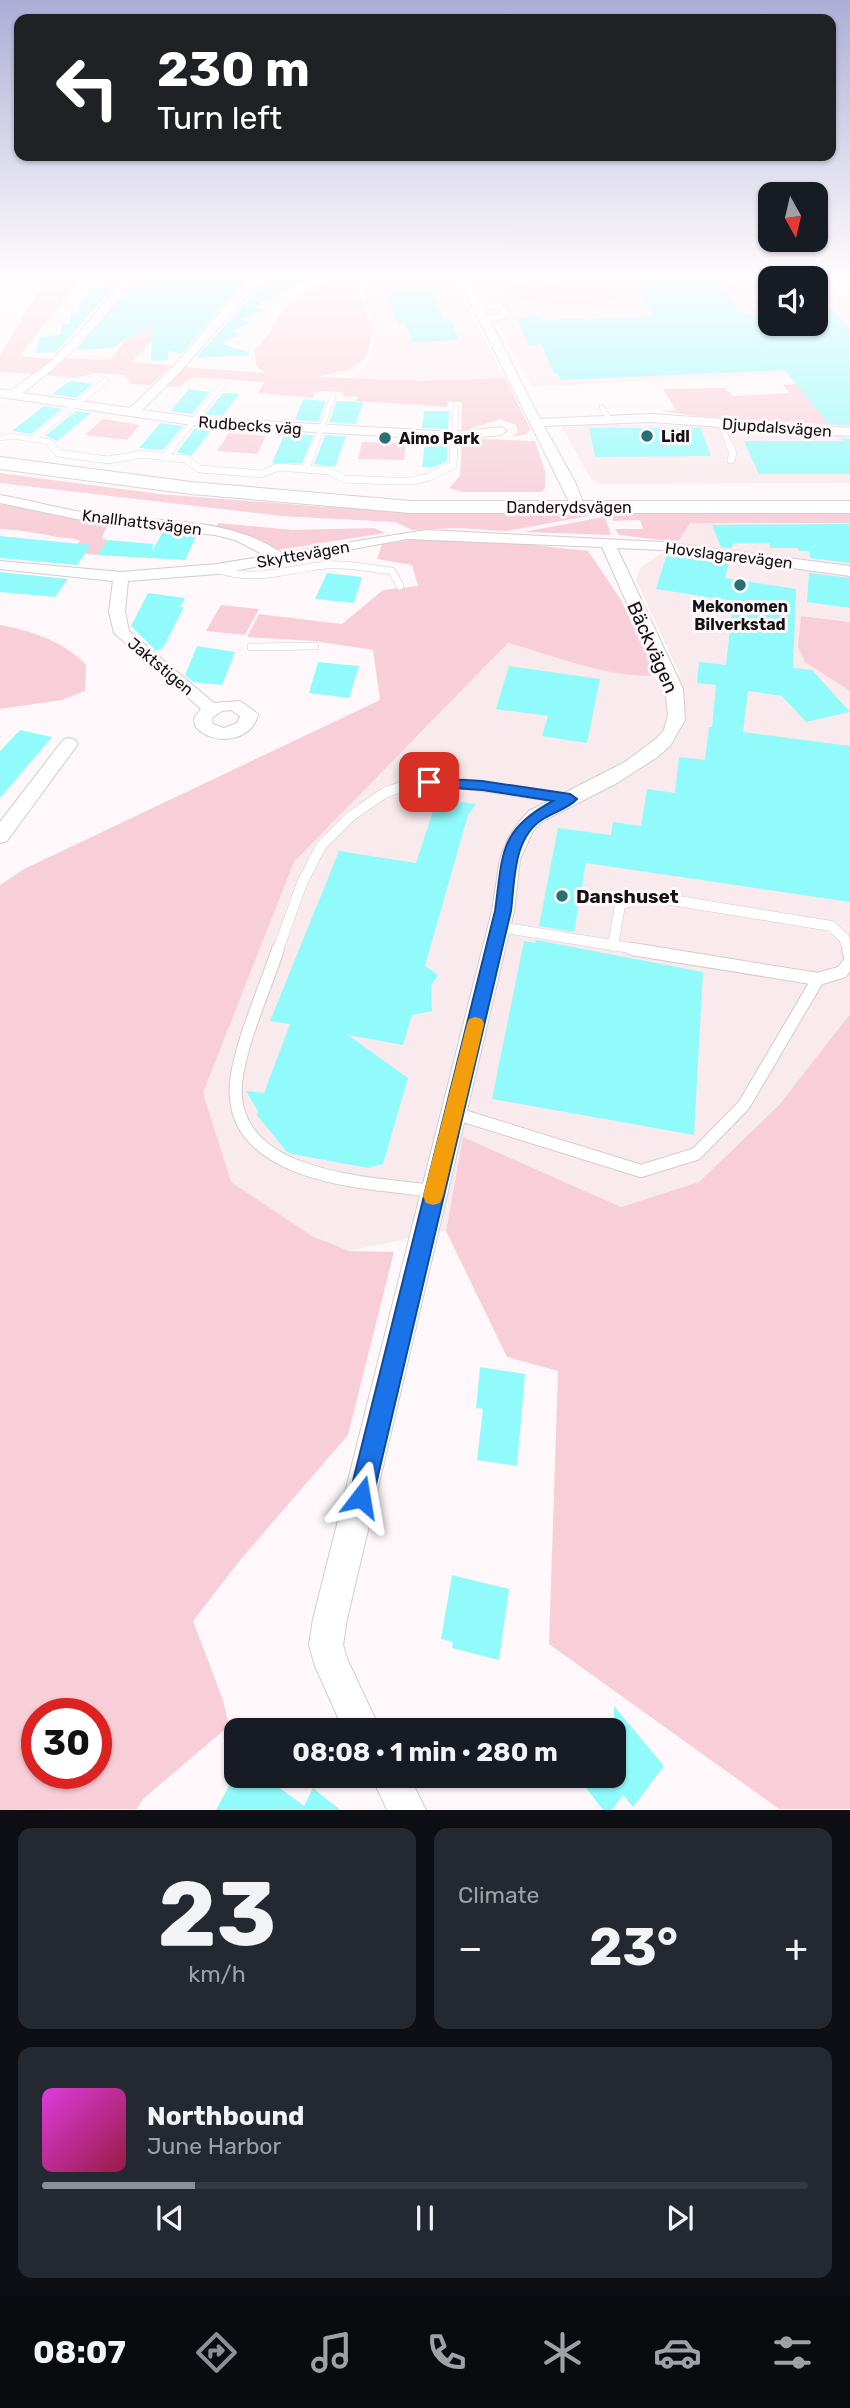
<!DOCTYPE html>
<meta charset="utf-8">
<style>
body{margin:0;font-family:Rubik,sans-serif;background:#242831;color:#f1f3f6;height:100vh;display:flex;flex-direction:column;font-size:26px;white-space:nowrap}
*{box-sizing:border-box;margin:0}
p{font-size:23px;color:#9ea1a6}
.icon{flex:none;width:38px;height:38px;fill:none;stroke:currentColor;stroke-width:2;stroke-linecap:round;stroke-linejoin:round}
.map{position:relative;height:1810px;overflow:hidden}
.drawer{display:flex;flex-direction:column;gap:18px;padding:18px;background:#0d0f14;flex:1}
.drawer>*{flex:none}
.guide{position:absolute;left:14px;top:14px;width:822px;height:147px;border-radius:14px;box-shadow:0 2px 5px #0004;background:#202124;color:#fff;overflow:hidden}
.needle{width:46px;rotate:172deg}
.tools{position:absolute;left:758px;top:182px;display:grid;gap:14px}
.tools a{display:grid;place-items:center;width:70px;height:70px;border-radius:14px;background:#171b24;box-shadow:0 2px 5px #0004;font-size:35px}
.speed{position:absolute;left:21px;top:1698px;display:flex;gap:14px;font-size:35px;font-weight:700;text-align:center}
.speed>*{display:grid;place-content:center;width:91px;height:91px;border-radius:50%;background:#171b24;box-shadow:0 2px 5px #0004;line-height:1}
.speed .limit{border:10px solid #d22;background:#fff;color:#111}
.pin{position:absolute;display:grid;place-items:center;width:60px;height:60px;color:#fff;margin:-30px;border-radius:14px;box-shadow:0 4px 10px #0006}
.me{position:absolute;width:77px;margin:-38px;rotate:14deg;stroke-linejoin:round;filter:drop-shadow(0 0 5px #0008)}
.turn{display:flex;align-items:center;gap:24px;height:147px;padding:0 28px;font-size:32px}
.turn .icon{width:91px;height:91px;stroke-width:2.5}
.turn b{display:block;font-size:49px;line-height:60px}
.big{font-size:52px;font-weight:700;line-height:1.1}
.drawer .tile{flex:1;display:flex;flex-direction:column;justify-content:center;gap:10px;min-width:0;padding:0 24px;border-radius:14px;background:#242831}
.drawer .dial{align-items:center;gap:0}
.dial b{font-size:91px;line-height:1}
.song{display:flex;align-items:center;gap:21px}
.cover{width:84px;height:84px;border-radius:10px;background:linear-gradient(135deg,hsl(300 70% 55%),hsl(340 70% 35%))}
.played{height:7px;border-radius:4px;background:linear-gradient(90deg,#8c9099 20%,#363941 20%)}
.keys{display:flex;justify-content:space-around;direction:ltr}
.heat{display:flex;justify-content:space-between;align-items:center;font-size:38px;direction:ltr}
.drawer .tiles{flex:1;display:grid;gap:18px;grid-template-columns:1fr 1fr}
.tile:last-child{grid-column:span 2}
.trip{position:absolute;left:224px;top:1718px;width:402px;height:70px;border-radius:14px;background:#171b24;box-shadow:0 2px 5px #0004;font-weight:700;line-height:70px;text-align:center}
.menu{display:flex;height:112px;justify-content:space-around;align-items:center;background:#090b0e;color:#9ea1a6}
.menu .icon{width:49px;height:49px}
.menu .current{color:#8c9099}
.menu b{font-size:32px;color:#f1f3f6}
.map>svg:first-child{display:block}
</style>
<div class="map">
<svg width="850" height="1810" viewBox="0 0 850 1810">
<rect width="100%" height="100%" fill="#fef8fa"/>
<g fill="#f9eaee">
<polygon points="364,277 452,277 505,378 421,381 352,379 371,358 374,338 362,279"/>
<polygon points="469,277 642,277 653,281 666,299 770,297 770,324 816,324 816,295 838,294 850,305 850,370 532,387 478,287 474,287"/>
<polygon points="602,424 731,427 850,436 850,483 600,484 590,478 562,427"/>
<polygon points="850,522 850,622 802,616 805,662 850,691 850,1014 779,1105 699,1182 621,1207 463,1137 446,1231 349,1251 312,1236 230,1182 203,1093 294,862 508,643 602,670 644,677 680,675 636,580 641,567 678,542 690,523"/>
</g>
<g fill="#f8cfd9" fill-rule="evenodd">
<polygon points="2,277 124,277 121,280 79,282 19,356 54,359 32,374 0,372 0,355 45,281"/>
<polygon points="334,277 352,277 357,280 372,333 366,358 349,369 319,377 421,381 505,378 531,430 524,435 511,437 518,432 516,425 500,419 461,432 462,402 448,402 447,407 356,401 357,397 342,396 343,392 315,391 313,398 257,393 265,382 192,377 179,387 164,386 182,367 265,373 256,366 255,350 272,329 282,310 310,288"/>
<polygon points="653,277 670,277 673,280 725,278 729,282 770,280 770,295 695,299 657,282"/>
<polygon points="133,279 245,286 241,289 200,289 132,362 172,365 151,385 131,384 124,375 95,373 74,378 46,375 65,358 110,360 166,287 133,282"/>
<path d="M627,281L633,285L646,284C633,310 518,312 501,286Z"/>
<polygon points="796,384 850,411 850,426 695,416 661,411 676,410 663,389 725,388 733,396 789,393 783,385"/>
<polygon points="103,419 140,425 127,440 85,435"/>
<polygon points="229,433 266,436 257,454 217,451"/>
<polygon points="462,438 535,441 545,471 545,488 541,492 461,492 449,488 460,476"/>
<polygon points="362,442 406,443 404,460 358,459"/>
<polygon points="0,473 160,494 326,507 594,512 594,515 506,531 458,528 412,530 395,522 281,516 8,484 0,483"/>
<path d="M0,504L73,516L107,526L102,538L108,540L97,555L70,552L80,541C73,537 65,539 57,537C38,533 20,530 0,529Z"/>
<polygon points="827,511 850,514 850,523 690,523 678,542 619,535 615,529 643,529 640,520 613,521 613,516 621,514"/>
<polygon points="603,517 605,517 611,535 523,532"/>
<polygon points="219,523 292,530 374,528 385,533 278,550 241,533 216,527"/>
<path d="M418,539L514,543L588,551L621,600L658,676C608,678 556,656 508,643L294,862L203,1093L231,1182L312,1236L349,1251L394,1252L348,1435L241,1559L193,1621L223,1700L229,1726L143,1799L137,1809L0,1810V885L24,869L380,700L373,650L314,641L247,637L259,614L342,624L383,590L418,586L412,565L377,559L382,544ZM37,1713H96V1773H37Z"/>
<polygon points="221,605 259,609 245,635 206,631"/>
<polygon points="801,616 850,622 850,691 805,662 798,647"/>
<path d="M0,625C30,630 65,642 86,665L85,691L62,700L0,709Z"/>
<polygon points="850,1014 850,1809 779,1809 549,1644 558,1371 507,1357 446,1231 463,1137 621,1207 699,1182 779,1105"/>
</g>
<g fill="#91fbfb">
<polygon points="140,277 254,277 242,284 181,354 168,351 168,360 151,361 152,325 111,348 76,350 137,280 140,280"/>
<polygon points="273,277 314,277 253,307 264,310 242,320 250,323 231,332 241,334 221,344 249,352 248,355 196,358 254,292"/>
<polygon points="626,277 640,277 647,285 652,283 652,277 711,277 745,315 770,314 770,324 816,324 816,304 830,309 850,328 850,425 829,424 784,370 561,380 557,373 554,373 541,344 529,345 516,317 538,316 541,320 655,316"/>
<polygon points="109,281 119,281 56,352 36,353 39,337 60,335 62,324 69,324 71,313 78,314 80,301 86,300 88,289 108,287"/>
<polygon points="429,290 444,320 451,320 459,340 412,342 406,325 398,325 387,292"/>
<polygon points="70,381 73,381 93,384 76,398 52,394"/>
<polygon points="189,389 210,392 192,414 170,411"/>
<polygon points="223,393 239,394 223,416 205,415"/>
<polygon points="303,399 326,401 318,422 295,420"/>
<polygon points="337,401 363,402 356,424 329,422"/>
<polygon points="44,406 62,409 31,434 12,431"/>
<polygon points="76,411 91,413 57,441 45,436"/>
<polygon points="424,411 449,411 448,429 422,428"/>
<polygon points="160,423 183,426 163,450 139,448"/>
<polygon points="195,428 212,429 191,456 177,452"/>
<polygon points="589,428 701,428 711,456 595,457"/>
<polygon points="285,433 314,435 302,463 272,463"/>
<polygon points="325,435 346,436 335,467 314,464"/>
<polygon points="841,438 850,439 850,474 759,474 744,441 843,441"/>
<polygon points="425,441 448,442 447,461 435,467 422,467"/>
<polygon points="850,524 850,563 810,558 810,551 799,551 797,548 771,548 769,543 733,543 732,548 721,547 712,525"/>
<polygon points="163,532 196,536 185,560 97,555 108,540 153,544 152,551"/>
<polygon points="0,536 91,545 77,565 0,558"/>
<polygon points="667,554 729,562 725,578 796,589 793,668 812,670 850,712 806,722 782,696 748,691 743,732 850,746 850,902 586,863 574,932 539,926 558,828 611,835 613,822 641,826 647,789 675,793 679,757 705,760 709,727 712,727 716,685 697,683 699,662 726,665 733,601 656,589"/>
<polygon points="0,572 68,579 55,597 0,592"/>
<polygon points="327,573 362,577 354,603 315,599"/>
<polygon points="809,573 850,578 850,608 807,602"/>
<polygon points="148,593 185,598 180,607 184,607 163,648 156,651 131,626"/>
<polygon points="197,646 235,652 222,685 193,682 185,675"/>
<polygon points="318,662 359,666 349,698 309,693"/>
<polygon points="509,666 600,679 587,743 542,736 548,716 496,709"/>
<polygon points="20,730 52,737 0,798 0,751"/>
<polygon points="437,799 476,804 468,815 425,966 438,975 431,986 432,1011 412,1015 403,1045 348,1035 408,1078 383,1164 368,1168 292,1154 286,1151 257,1115 258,1111 246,1091 264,1093 290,1024 270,1021 339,851 416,863"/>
<polygon points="536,940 703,972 694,1135 492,1099 524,941 535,943"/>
<polygon points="480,1367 525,1374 517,1466 477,1460 483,1409 476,1408"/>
<polygon points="452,1575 509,1589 499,1660 452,1648 453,1642 441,1639"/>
<polygon points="614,1706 664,1766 633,1807 623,1795 612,1810 603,1810 577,1776 614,1776"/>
<polygon points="234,1776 276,1776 273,1783 304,1806 313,1788 340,1810 216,1810"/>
</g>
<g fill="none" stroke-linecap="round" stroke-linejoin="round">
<defs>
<g id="lane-far3">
<polyline points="645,277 648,280"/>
<polyline points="816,295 845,294"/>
<polyline points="478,305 501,306 506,312 502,317 485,318"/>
<polyline points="753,308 754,297 770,297"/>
<polyline points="602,407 608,418"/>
<polyline points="720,423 730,446"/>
<polyline points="0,438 12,436 50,442 53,446"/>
<polyline points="33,439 106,380"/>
<polyline points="174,446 223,384"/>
<polyline points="315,446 333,397"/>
<polyline points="454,446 456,408"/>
</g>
<g id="lane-far2">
<polyline points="51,444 58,453 108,460 143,454 185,459 200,469 261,474 278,467 329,471 345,479 392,481 412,481 429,477 453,465 454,444"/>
<polyline points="729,444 733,453 731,460"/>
<polyline points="165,457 175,444"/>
<polyline points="306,469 315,444"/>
<path d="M217,569C255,583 287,569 326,565C348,563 370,569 392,571L400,586"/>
<polyline points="251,647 315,646"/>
</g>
<g id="lane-far1">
<polyline points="499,927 643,950"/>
<polyline points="613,946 620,905 636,898 653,897 831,926 844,938 848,950"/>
<polyline points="278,950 302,883 321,846 351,816 386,792 405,786 451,782 570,799"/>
</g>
<g id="lane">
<path d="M278,949C265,989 241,1041 236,1082C227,1179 369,1183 435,1191"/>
<polyline points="632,949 818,979 842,972 850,961"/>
<polyline points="848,949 850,956"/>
<polyline points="454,1113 641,1171 696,1154 744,1105 818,979"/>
</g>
<g id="street">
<path d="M126,277H136C103,321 67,360 23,393L130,408L171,369L244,286L259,277H271L252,290L179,373L142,410L192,417L454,432L501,427L507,431L501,435L454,440L192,425L0,397V389L10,391L49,363L83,328Z"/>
<polygon points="458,277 468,277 540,419 651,414 850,428 850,436 651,422 544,426 575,482 585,507 583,510 573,510"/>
<polygon points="823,277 834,277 850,292 850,301"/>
<path d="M0,495C30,500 59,509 89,513C154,524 225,514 282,553L426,530L662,542L850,566V576L662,550L617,548L683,689L685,720L670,746L656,758L617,783L543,821L533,831L520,859L514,911L347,1619L343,1645L348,1661L381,1731H344L315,1666L309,1645L313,1619L492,911L500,859L509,837L519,822L529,811L625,762L657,738L664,730L668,715L665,689L602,547L407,539L217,574L128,581L125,612L129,631L214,703L240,701L258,714C253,742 212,747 195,726L194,718L201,709L114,633L109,612L113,581L0,569V561L121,572L217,564L266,556L235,540L215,535L91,522L0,503ZM231,710L240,716L237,723L224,728L213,724L212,718L222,711Z"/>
<polygon points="69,738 75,740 78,744 75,748 7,841 0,843 0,822 63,740"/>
<polygon points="371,1776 409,1776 426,1810 387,1810"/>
</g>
<polygon id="secondary" points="0,457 191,482 411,501 850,501 850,513 411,513 191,494 0,469"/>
</defs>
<use href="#lane-far3" stroke="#d3cccd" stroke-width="6"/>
<use href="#lane-far2" stroke="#d3cccd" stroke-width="8"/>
<use href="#lane-far1" stroke="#d3cccd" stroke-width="11"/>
<use href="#lane" stroke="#d3cccd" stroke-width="14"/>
<use href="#street" stroke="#d3cccd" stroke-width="2"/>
<use href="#secondary" stroke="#d3cccd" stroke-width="2"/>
<use href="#lane-far3" stroke="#fff" stroke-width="5"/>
<use href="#lane-far2" stroke="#fff" stroke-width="7"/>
<use href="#lane-far1" stroke="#fff" stroke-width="10"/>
<use href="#lane" stroke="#fff" stroke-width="12"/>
<use href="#street" fill="#fff" fill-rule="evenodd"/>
<use href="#secondary" fill="#fff" fill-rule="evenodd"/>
</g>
<linearGradient id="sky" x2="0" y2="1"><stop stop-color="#adaed6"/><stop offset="0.52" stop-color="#fffcfd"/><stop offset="1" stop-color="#fffcfd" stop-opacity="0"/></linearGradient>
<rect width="850" height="530" fill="url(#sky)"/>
<path fill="#1a73e8" stroke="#114b97" stroke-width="2" d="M429,778L482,781L570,794L577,799C569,808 554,812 543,819C513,838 515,879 511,911L373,1497L369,1505L361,1509L352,1505L349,1497L495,911C503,855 498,830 553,801L482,790L424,786L422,782Z"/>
<polygon fill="#f59e0b" points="475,1017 482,1019 484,1024 443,1196 440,1203 433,1205 426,1203 423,1196 467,1024 469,1019"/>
<g fill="#277172" stroke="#fef8fa" stroke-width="2.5">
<circle cx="647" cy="436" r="7"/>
<circle cx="385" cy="438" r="7"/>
<circle cx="740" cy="585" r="7"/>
<circle cx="562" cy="896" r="7"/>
</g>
<g text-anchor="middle" stroke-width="6" stroke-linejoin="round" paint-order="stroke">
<g font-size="16" fill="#151213" stroke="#fef8fa">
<text transform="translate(250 425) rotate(4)" y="6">Rudbecks väg</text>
<text transform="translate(777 427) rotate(4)" y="6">Djupdalsvägen</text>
<text x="569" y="513">Danderydsvägen</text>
<text transform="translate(142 522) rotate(7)" y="6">Knallhattsvägen</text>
<text transform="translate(303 554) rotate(-10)" y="6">Skyttevägen</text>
<text transform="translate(729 555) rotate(7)" y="6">Hovslagarevägen</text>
<text transform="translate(161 666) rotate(40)" y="6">Jaktstigen</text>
</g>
<g font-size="16" font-weight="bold" fill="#151213" stroke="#fef8fa" text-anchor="start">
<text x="661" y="442">Lidl</text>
<text x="399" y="444">Aimo Park</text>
<text x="740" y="612" text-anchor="middle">Mekonomen<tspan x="740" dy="18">Bilverkstad</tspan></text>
</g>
<g font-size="19" fill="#151213" stroke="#fef8fa">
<text transform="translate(653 647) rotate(66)" y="7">Bäckvägen</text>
</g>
<g font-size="19" font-weight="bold" fill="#151213" stroke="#fef8fa" text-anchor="start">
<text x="576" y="903">Danshuset</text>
</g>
</g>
</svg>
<div class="tools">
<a><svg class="needle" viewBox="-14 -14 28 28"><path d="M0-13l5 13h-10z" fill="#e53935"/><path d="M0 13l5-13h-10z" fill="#9ea1a6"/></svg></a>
<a><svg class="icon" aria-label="sound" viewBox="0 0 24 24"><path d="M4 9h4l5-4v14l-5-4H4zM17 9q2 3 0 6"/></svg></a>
</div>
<div class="speed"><div class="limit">30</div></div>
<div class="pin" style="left:429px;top:782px;background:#d93025"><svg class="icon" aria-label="arrive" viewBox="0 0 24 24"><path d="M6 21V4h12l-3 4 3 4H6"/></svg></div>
<svg class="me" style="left:361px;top:1497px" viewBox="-20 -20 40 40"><path d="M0-17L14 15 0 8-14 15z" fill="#1a73e8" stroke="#fff" stroke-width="4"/></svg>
<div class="trip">08:08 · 1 min · 280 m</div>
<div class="guide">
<div class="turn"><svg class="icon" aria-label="left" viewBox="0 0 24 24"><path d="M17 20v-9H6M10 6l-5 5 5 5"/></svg><div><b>230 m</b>Turn left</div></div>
</div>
</div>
<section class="drawer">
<div class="tiles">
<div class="tile dial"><b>23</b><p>km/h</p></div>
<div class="tile"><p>Climate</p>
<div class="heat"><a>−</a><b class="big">23°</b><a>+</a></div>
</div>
<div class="tile">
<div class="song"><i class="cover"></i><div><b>Northbound</b><p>June Harbor</p></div></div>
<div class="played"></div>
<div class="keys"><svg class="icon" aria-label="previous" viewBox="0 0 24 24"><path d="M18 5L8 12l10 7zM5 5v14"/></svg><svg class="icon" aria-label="pause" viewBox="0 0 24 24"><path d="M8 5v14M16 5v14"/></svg><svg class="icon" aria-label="next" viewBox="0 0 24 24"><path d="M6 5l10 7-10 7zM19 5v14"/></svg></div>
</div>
</div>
</section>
<nav class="menu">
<b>08:07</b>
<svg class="icon current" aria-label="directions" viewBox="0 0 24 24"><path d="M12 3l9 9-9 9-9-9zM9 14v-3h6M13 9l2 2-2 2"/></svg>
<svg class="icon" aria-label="music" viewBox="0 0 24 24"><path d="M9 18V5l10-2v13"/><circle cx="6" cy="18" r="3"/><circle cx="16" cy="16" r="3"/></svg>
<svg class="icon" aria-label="phone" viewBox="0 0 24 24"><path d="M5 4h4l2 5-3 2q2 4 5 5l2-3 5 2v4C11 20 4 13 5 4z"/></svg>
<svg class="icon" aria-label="climate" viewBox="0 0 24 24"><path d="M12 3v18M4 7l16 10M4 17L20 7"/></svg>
<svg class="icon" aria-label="car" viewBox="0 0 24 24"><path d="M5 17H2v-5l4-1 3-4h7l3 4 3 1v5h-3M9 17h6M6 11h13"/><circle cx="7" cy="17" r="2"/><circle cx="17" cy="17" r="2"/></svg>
<svg class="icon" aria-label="filters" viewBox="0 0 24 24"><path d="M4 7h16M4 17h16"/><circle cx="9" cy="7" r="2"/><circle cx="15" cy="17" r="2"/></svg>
</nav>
